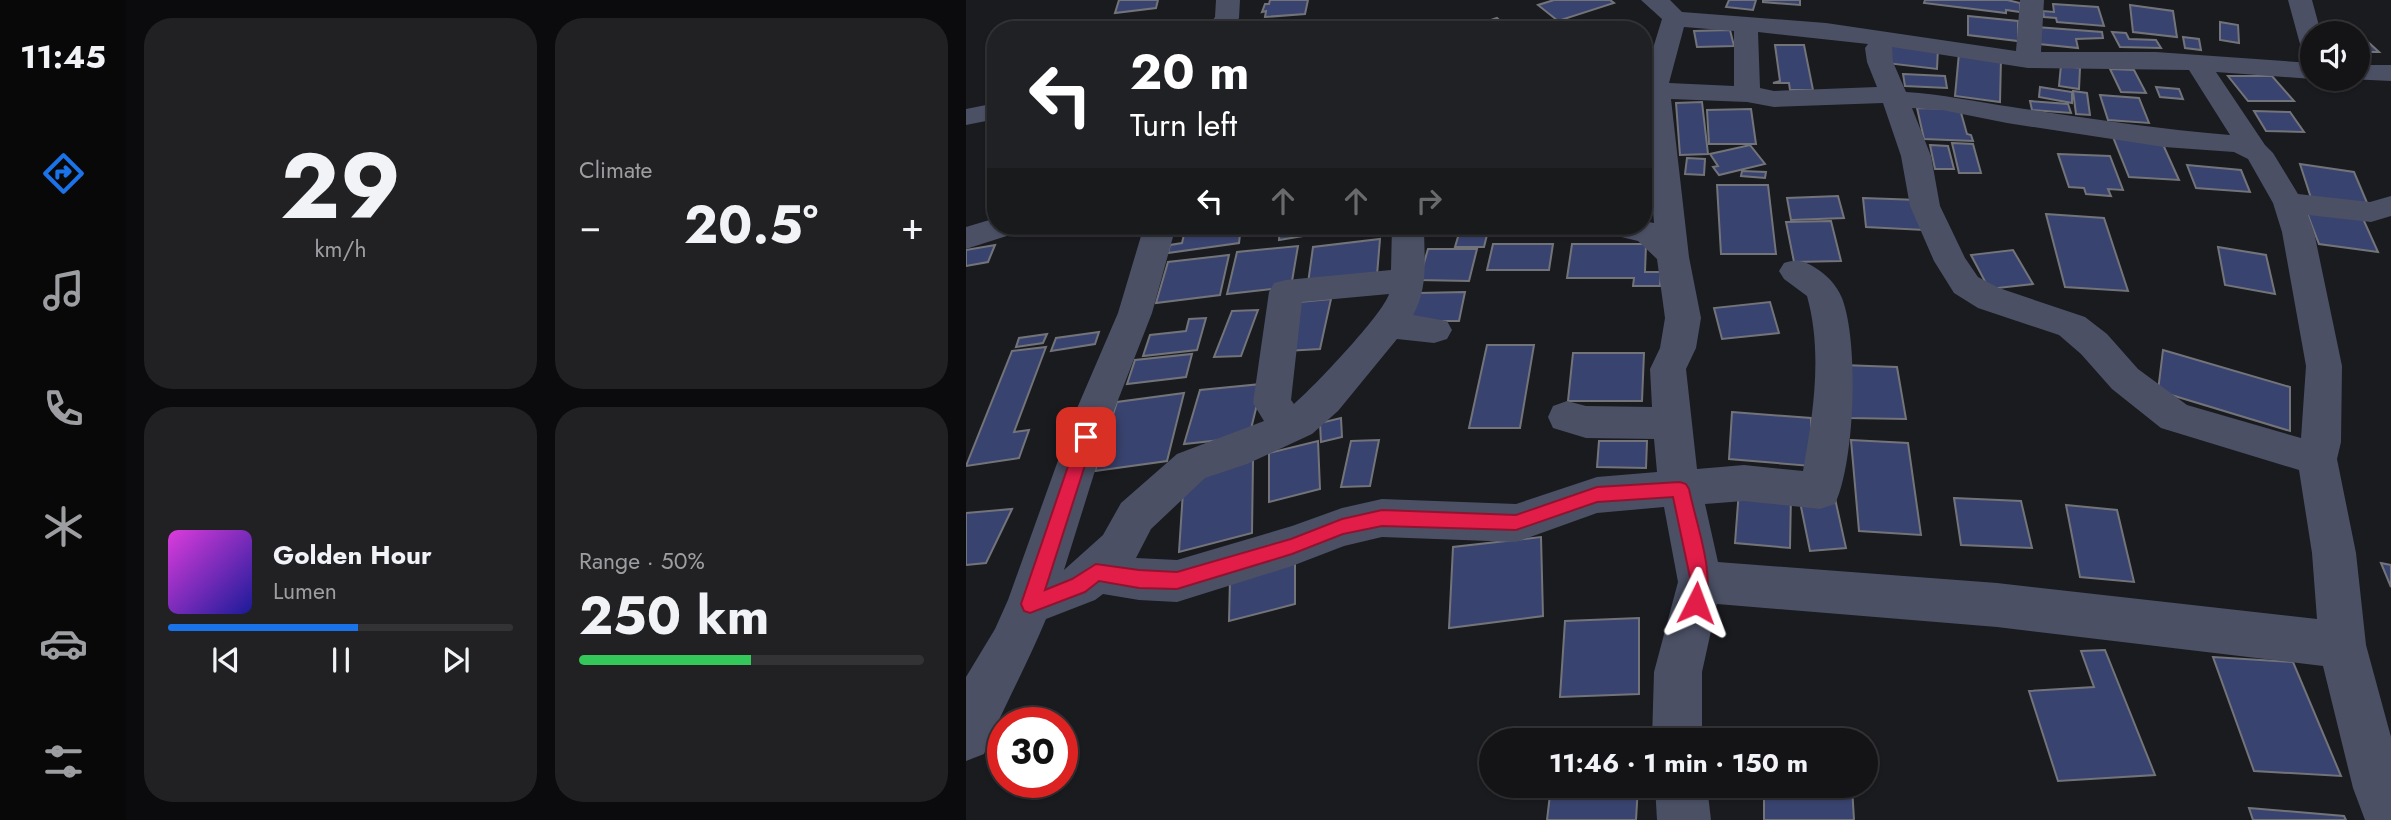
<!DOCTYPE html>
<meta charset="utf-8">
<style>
body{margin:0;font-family:Jost,sans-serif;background:#212124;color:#f1f3f6;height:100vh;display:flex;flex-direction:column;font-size:26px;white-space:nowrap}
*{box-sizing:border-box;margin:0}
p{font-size:23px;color:#9d9ea1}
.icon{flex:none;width:38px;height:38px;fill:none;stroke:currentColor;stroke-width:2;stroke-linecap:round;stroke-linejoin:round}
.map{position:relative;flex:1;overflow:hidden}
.drawer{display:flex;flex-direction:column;gap:18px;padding:18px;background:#0b0b0d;width:840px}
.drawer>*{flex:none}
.guide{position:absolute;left:21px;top:21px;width:665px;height:214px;border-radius:28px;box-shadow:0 2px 5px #0004,0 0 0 2px #333336;background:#202124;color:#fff;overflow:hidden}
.controls{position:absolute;left:1334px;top:21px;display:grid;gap:14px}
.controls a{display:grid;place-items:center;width:70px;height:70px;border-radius:50%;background:#141417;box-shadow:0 2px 5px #0004,0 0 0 2px #333336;font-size:35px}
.speed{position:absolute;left:21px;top:707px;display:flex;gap:14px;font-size:35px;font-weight:700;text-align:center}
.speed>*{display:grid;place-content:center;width:91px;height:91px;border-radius:50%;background:#141417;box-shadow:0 2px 5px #0004,0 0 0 2px #333336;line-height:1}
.speed .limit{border:10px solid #d22;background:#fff;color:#111}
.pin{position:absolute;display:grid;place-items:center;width:60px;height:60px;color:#fff;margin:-30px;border-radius:14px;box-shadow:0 4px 10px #0006}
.me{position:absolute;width:77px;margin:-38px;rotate:3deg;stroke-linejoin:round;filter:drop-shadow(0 0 5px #0008)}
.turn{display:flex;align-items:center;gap:24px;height:147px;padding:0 28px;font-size:32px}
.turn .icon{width:91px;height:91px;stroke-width:2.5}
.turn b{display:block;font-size:49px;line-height:60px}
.lanes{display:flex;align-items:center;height:66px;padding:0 28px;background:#0003;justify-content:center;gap:35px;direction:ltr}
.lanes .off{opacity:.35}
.big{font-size:52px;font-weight:700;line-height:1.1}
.drawer .widget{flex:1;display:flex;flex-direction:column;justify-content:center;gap:10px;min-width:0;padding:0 24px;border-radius:28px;background:#212124}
.drawer .dial{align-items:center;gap:0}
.dial b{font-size:91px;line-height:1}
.song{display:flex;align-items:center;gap:21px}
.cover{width:84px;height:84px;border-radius:10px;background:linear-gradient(135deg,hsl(300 70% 55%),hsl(240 70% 35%))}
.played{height:7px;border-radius:4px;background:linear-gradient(90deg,#1a73e8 55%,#333336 55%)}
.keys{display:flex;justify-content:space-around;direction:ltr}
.heat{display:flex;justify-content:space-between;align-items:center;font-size:38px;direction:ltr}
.charge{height:10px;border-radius:5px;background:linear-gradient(90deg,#34c759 50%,#333336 0)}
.drawer .tiles{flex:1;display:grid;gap:18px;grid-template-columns:repeat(2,1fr)}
.trip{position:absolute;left:513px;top:728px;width:399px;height:70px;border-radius:35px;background:#141417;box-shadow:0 2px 5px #0004,0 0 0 2px #333336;font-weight:700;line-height:70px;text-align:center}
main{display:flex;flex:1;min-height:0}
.menu{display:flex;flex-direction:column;width:126px;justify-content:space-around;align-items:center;background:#080809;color:#9d9ea1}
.menu .icon{width:49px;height:49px}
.menu .on{color:#1a73e8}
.menu b{font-size:32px;color:#f1f3f6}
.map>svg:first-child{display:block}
</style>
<main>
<nav class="menu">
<b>11:45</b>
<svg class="icon on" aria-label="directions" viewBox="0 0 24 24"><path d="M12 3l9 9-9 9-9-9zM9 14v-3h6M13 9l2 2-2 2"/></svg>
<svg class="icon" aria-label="music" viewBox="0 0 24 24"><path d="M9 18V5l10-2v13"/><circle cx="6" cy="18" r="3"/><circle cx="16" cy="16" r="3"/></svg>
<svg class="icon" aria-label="phone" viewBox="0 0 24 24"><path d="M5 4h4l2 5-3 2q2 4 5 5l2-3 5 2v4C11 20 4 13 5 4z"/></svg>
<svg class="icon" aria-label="climate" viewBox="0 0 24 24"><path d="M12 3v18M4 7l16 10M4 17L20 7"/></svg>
<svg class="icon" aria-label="car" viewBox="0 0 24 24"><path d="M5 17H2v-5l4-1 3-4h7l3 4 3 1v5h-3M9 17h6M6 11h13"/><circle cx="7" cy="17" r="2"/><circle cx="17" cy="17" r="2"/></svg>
<svg class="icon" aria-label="filters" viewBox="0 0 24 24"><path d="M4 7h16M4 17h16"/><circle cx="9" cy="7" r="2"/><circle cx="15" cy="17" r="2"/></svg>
</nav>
<section class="drawer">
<div class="tiles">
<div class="widget dial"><b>29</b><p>km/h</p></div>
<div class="widget"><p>Climate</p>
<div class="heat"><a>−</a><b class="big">20.5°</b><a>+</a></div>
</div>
<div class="widget">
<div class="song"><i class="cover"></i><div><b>Golden Hour</b><p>Lumen</p></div></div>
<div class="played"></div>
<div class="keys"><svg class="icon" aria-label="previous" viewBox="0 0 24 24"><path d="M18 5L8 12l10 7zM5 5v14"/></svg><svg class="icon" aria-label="pause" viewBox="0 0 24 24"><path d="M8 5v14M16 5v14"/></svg><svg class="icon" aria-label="next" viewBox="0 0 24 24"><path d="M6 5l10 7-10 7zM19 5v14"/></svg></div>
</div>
<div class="widget"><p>Range · 50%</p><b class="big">250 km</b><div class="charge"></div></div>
</div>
</section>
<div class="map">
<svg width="1425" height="820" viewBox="0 0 1425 820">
<rect width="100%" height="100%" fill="#1a1b1f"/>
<g fill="#39436f" stroke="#737479" stroke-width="2">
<polygon points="153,0 192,0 190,8 149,13"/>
<polygon points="304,0 342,0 339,14 299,17 300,11 296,12 299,4 303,4"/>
<polygon points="588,0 644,0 648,3 592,21 572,5"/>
<polygon points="763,0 790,0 787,10 760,7"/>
<polygon points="797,0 834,0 834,5 797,2"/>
<polygon points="959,0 1041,0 1054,3 1054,12 1040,10 1040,13 958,3"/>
<polygon points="1087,4 1132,7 1138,26 1091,22 1090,18 1078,17 1077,11 1088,12"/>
<polygon points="1164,5 1207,11 1211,37 1167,32"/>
<polygon points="1002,16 1052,21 1052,41 1002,35"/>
<polygon points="531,18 539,25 533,27 537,30 496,30"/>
<polygon points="1254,22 1272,25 1273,43 1254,40"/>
<polygon points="1070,27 1136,32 1137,38 1110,39 1112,48 1073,44"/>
<polygon points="764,30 768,46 731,47 728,31"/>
<polygon points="1389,30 1413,52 1391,52 1391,33 1363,33 1360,31"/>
<polygon points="1146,32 1160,33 1163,39 1190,40 1195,48 1154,47"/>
<polygon points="1217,37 1233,39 1235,50 1219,48"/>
<polygon points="923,43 972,48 971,69 920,63"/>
<polygon points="809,45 838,45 847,90 824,90 823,83 807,83 814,81"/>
<polygon points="993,53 1035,58 1034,102 989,96"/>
<polygon points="1095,65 1114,68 1113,89 1093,86"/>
<polygon points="1144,69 1168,70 1180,93 1155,92"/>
<polygon points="937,74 979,76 981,88 939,86"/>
<polygon points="1262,76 1306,76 1328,101 1282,101"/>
<polygon points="1074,87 1106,92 1106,103 1073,97"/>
<polygon points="1190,87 1213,89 1217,99 1194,97"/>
<polygon points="1107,91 1121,93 1124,115 1110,114"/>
<polygon points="1134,95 1173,98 1183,123 1142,120"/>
<polygon points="1064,101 1102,104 1105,113 1066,110"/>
<polygon points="736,102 742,154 714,155 710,103"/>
<polygon points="951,108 994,109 1001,134 1005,135 1007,141 958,139"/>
<polygon points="785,109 790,144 743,144 741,110"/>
<polygon points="1288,111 1324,112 1338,132 1300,131"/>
<polygon points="1147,137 1195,140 1213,180 1163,177"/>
<polygon points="986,143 1007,144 1015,173 993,173"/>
<polygon points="784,145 799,164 753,175 747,167 752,166 744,154"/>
<polygon points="964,145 982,146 988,169 969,169"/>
<polygon points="1092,154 1144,156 1157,190 1142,189 1145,196 1120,194 1118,188 1103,187"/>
<polygon points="721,158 739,159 738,175 719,174"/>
<polygon points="1334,164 1388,172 1402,205 1345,198"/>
<polygon points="1221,165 1275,170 1284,192 1230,188"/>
<polygon points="776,171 800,172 799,178 775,176"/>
<polygon points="751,185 802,185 810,254 755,254"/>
<polygon points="872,196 878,218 825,220 821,198"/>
<polygon points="897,198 953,200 958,230 900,227"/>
<polygon points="1338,205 1394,212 1412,252 1353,244"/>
<polygon points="1080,214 1138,218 1162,291 1099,287"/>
<polygon points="865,221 875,261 828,262 820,222"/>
<polygon points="220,226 275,226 273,243 202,253 204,245 216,243"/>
<polygon points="314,226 339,226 338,236 313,240"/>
<polygon points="347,226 374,226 374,230 345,233"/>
<polygon points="494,230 522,231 518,247 489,247"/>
<polygon points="414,239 411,275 342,283 347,247"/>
<polygon points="527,244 587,244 583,270 521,270"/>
<polygon points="606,244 680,244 679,272 695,272 694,286 667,286 668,278 601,278"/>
<polygon points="29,245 22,262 0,266 0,250"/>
<polygon points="332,246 325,287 261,294 271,252"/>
<polygon points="1252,247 1300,255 1309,294 1259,285"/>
<polygon points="462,249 511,249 503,281 453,280"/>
<polygon points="1047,250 1067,284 1023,289 1005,255"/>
<polygon points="263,255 254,295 190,303 202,262"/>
<polygon points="499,292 493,321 444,321 452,293"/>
<polygon points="365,299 354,349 320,351 333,302"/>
<polygon points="804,302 813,333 756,339 748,308"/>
<polygon points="292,310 275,356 248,357 266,311"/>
<polygon points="240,318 231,350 177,356 184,335 220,331 223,319"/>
<polygon points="133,332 129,344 85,351 90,338"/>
<polygon points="81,334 77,343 50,347 53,338"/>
<polygon points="521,345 568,345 554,428 503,428"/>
<polygon points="80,347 48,432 63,430 53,458 0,466 46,351"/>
<polygon points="1197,350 1324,387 1324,431 1192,391"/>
<polygon points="607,353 678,353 676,401 602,401"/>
<polygon points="226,354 220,377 161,384 169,360"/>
<polygon points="876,365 931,367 940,419 883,418"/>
<polygon points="296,384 283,437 218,444 234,390"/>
<polygon points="218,393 201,461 129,471 151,402"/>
<polygon points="766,412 845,418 845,466 763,459"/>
<polygon points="375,418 376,437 355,442 354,423"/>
<polygon points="413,440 404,486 375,487 385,441"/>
<polygon points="885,440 942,443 955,535 893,531"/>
<polygon points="352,441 354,489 303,502 303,453"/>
<polygon points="633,441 681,441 680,468 631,467"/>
<polygon points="287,460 286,533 213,552 218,476"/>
<polygon points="773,490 825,494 824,548 769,543"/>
<polygon points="868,494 880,548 844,551 833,497"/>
<polygon points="988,498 1055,501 1066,548 995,545"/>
<polygon points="1100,505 1151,510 1168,582 1114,577"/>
<polygon points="46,509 20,563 0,565 0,513"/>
<polygon points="575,537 577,616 483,628 487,547"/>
<polygon points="329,562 329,604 263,621 264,579"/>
<polygon points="1415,563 1425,565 1425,587"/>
<polygon points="673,618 673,694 594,697 599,621"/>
<polygon points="1139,650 1189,775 1092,781 1063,691 1128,687 1115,651"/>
<polygon points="1247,657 1327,662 1375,776 1288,771"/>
<polygon points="585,786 672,786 670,820 581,820"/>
<polygon points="798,786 886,786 888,820 798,820"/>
<polygon points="1283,808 1378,816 1380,820 1287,820"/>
</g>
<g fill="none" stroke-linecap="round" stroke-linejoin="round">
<g fill="#4b5065" fill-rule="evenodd">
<polygon points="250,0 274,0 273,18 264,30 239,30 249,17"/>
<path d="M675,0H704L716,12L860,23L1050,51L1054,0H1078L1075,52H1190L1346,63V79L1250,72L1299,145L1307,153L1332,194L1404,202L1425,196V216L1405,222L1342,215L1348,232L1376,366L1375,442L1371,459L1390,553L1400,645L1425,737V820H1399L1387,788L1357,666L1031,627L751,604L736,672V740H686L688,672L712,582L698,507L631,513L550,542L416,537L378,546L326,566L211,602L173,600L137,594L129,600L80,619C61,665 37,708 18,754L0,761V677L29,629L42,600L109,413L152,313L178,226H210L186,313L147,413L98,570L137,535L155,503L211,454L298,421L287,403L303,292L308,283L320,280L425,270L426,226H458C458,257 463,287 447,315L481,321L486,330L481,339L468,343L431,339L372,411L346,434L281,464L239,478L185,529L170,558L211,560L326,526L376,508L416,499L550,504L631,477L691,472L688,439L620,438L587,428L582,417L587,406L601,401L620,406L686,407L684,369L694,348L699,318L691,259L672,241L639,233L634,226H677V221L688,223L677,81L696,19ZM718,27L768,31V86L703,83ZM792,32L902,44L899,48L901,62L911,87L808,91L794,88ZM926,47L1062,68L1223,70L1264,135C1191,129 1118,118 1046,107C1010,102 976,94 940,92L927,62ZM705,99L781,102L808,107L917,103L935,156L944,206L968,261L988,293L1012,308L1093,335L1115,354L1146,389L1195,428L1333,470L1346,553L1351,619L1031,583L752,562L739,504L778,501L854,509L869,504C889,461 893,342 876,298C870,284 861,275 848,267C837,260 830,259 818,263L813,271L818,279L841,296C857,353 847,415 837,471L778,465L731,469L720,369L730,348L735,318L723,257ZM946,108L976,110L1041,123L1198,147L1268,152L1282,159L1307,203L1316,232L1340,366L1335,438L1221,405L1172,369L1141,334L1119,317L1033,288L1012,277L999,258L974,206L965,156ZM423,294C417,314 347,388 328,404L325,400L336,302Z"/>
<polygon points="1322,0 1346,0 1355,33 1346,33 1346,51 1337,49 1334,44"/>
<polygon points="1391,65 1425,65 1425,81 1383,79 1391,79"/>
<polygon points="30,103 30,119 0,125 0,109"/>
<polygon points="30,218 30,226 55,226 50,233 0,249 0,227"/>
<polygon points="689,786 741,786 745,820 691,820"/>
</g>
</g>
<path fill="#e11d48" stroke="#92132f" stroke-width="2" d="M120,431L126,433L128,437L79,590L106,579L130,564L173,570L211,572L325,539L376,519L416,510L550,515L631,487L714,482L720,484L723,489C730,524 751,577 737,609L730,612L723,609L721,603L725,582L707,497L631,502L550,530L416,526L377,534L326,554L211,589L173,588L133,581L119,592L64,613L58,611L55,604L112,437L114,433Z"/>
</svg>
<div class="controls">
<a><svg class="icon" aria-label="sound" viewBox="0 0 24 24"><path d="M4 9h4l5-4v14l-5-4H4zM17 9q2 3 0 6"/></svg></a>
</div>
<div class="speed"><div class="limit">30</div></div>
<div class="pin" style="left:120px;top:437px;background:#d93025"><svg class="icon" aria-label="arrive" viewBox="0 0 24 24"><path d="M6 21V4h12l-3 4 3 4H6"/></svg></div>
<svg class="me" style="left:730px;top:603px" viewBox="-20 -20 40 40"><path d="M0-17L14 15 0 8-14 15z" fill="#e11d48" stroke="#fff" stroke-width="4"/></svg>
<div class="trip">11:46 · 1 min · 150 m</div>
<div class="guide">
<div class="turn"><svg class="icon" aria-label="left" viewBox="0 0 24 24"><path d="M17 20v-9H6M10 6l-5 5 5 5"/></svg><div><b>20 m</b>Turn left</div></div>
<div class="lanes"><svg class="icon" aria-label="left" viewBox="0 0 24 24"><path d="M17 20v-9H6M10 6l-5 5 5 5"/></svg><svg class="icon off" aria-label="ahead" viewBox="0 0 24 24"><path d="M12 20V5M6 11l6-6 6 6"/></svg><svg class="icon off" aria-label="ahead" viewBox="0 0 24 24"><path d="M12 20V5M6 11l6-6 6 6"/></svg><svg class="icon off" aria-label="right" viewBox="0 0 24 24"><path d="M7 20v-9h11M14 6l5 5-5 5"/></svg></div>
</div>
</div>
</main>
